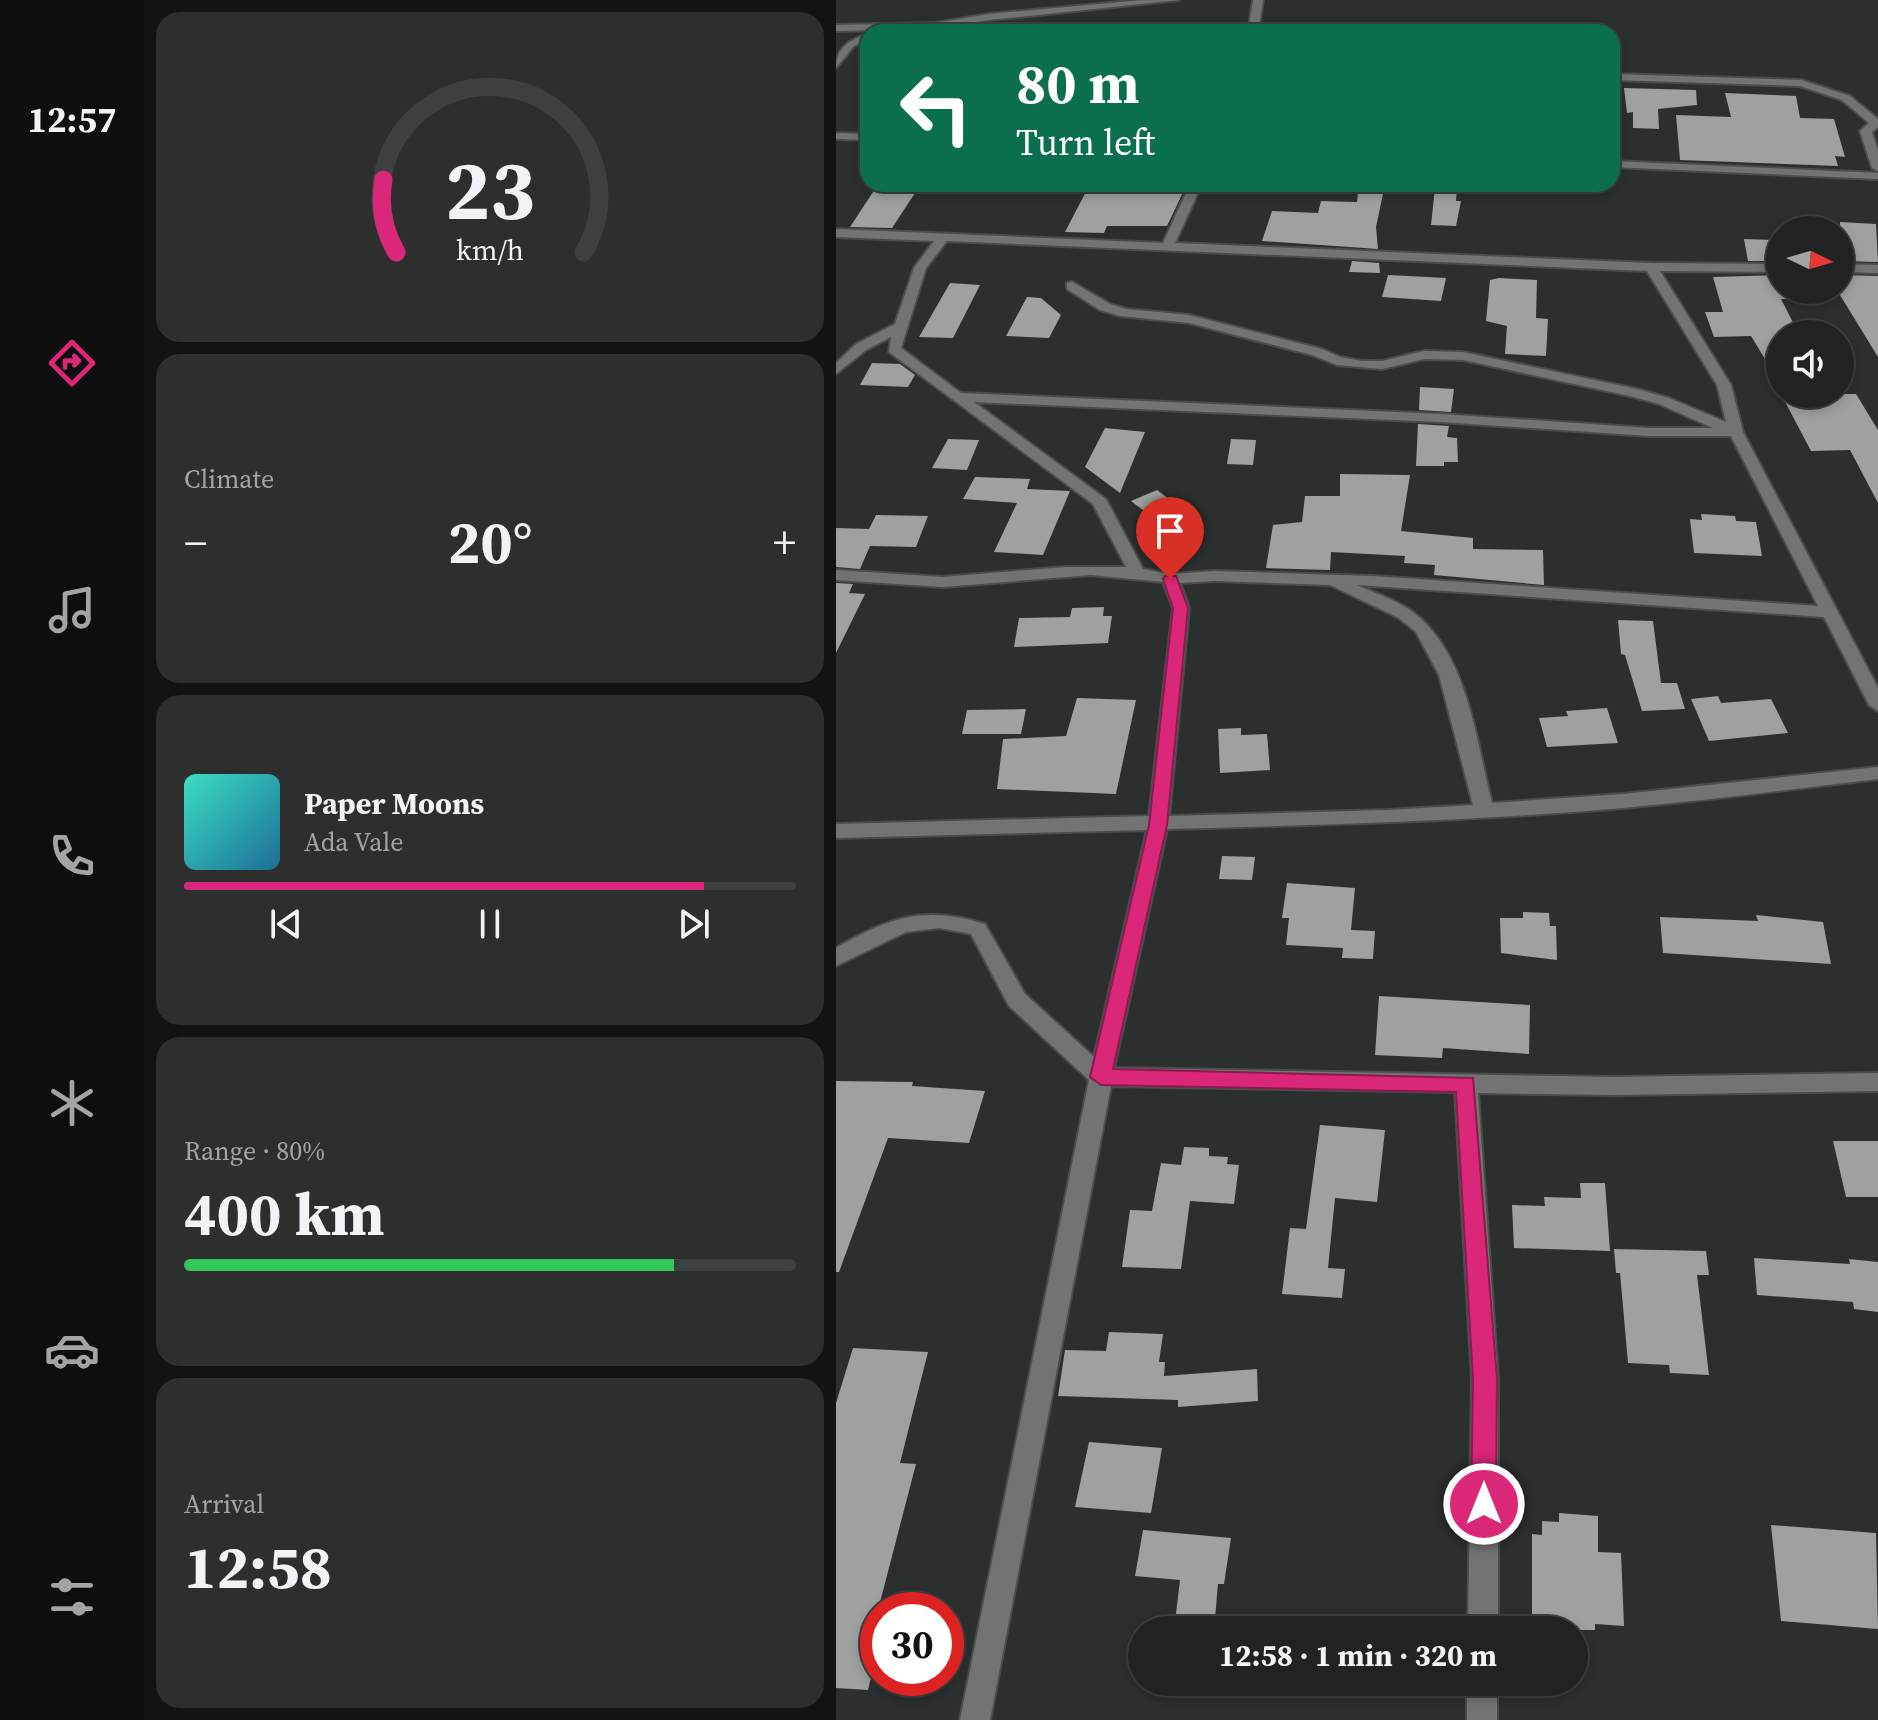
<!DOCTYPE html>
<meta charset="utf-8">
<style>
body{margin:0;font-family:"Source Serif 4",serif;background:#2d2f2f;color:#f1f3f6;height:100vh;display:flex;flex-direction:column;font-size:30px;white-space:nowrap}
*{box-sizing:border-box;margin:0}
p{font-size:26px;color:#a2a4a5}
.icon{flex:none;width:44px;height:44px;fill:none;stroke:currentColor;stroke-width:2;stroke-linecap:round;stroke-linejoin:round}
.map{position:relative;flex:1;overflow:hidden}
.sheet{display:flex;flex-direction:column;gap:12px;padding:12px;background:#121313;width:692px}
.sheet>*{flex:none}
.top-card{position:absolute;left:24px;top:24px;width:760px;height:168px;border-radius:24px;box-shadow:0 4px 12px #0003,0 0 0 2px #3d4040;background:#0b6e4f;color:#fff;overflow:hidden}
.needle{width:52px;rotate:95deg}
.fabs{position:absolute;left:930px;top:216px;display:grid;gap:16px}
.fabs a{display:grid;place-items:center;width:88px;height:88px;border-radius:50%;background:#202322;box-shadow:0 4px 12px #0003,0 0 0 2px #3d4040;font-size:40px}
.speed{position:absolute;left:24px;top:1592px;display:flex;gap:16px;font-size:40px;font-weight:700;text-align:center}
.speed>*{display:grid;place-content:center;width:104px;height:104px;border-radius:50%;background:#202322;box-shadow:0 4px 12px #0003,0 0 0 2px #3d4040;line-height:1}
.speed .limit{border:12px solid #d22;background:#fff;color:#111}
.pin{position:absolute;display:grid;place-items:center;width:68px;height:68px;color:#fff;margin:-82px -34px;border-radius:50% 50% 50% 0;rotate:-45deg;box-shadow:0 0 8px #0007}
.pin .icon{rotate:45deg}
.me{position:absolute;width:88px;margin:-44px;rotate:0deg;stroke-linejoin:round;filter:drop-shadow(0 0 6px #0008)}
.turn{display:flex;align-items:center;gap:28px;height:168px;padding:0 24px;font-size:36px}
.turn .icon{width:104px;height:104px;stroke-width:2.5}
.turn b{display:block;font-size:56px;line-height:68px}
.big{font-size:60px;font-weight:700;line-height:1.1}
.sheet .widget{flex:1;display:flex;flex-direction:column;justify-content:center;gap:12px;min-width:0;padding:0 28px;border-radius:24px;background:#2d2f2f}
.sheet .dial{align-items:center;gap:0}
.dial svg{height:208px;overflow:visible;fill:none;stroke:#3d4040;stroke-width:7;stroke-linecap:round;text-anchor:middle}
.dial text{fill:#f1f3f6;stroke:none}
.song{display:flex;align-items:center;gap:24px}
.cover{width:96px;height:96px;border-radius:12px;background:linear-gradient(135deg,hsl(170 70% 55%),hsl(200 70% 35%))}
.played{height:8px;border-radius:4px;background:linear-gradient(90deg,#db2777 85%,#3d4040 85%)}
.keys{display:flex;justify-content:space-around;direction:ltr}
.heat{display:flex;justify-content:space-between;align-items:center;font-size:44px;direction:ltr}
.charge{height:12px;border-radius:6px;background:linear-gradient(90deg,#34c759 80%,#3d4040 0)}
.trip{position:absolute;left:292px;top:1616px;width:460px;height:80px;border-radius:40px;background:#202322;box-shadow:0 4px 12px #0003,0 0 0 2px #3d4040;font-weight:700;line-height:80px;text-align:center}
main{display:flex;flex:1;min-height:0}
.tabs{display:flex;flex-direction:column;width:144px;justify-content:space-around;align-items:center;background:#0d0e0e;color:#a2a4a5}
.tabs .icon{width:56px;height:56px}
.tabs .on{color:#db2777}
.tabs b{font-size:36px;color:#f1f3f6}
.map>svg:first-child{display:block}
</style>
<main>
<nav class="tabs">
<b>12:57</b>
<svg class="icon on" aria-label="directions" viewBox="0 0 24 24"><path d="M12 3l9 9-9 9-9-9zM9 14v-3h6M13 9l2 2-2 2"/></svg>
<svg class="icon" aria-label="music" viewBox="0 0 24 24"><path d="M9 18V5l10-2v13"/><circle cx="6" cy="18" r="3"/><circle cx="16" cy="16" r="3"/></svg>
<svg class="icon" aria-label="phone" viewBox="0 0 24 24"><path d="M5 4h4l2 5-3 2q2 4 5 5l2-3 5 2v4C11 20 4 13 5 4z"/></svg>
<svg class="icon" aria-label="climate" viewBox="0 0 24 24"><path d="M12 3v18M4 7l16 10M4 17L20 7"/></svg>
<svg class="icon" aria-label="car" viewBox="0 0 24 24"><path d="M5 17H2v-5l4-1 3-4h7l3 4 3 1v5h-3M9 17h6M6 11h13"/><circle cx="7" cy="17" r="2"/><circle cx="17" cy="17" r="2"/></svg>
<svg class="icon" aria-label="filters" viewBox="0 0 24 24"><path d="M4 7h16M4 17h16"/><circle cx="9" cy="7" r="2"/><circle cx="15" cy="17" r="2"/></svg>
</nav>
<section class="sheet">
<div class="widget dial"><svg viewBox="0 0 100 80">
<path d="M14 69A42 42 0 1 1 86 69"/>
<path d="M14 69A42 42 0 0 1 9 41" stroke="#db2777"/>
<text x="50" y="56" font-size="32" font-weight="700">23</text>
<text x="50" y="72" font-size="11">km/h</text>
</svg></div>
<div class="widget"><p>Climate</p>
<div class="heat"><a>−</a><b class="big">20°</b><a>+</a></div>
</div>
<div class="widget">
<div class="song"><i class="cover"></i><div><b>Paper Moons</b><p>Ada Vale</p></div></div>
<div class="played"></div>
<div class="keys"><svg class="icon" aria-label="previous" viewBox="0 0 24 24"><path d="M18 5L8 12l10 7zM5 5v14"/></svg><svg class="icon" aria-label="pause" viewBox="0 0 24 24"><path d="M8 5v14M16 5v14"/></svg><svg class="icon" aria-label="next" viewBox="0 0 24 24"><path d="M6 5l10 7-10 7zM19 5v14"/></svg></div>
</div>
<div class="widget"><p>Range · 80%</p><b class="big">400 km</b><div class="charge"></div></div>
<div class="widget"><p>Arrival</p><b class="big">12:58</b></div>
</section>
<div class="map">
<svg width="1042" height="1720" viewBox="0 0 1042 1720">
<rect width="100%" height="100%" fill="#2b2f2e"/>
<g fill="#9da19f">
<polygon points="788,88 860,90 861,105 822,109 823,129 797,128 797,112 791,113"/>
<polygon points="889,93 960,96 964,118 998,119 1009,157 999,156 1002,166 844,160 840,115 895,117"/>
<polygon points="254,184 351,184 331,226 271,226 268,233 229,232"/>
<polygon points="41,186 83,187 56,228 14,227"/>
<polygon points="599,188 621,188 620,201 625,201 620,226 595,225"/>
<polygon points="522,193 547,194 540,227 542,249 426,241 436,211 482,213 485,201 521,202"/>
<polygon points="1004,222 1040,224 1042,262 1004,261"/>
<polygon points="908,239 938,240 944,261 912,261"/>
<polygon points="516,261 543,263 544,273 513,272"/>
<polygon points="552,275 610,278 605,301 546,297"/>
<polygon points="944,275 944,290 951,290 954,299 945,299 963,334 944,334 944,384 915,336 878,337 869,312 887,312 877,277"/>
<polygon points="1004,275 1042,276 1042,357 1004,295"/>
<polygon points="663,278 701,280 700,318 712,319 710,356 669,354 671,326 650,321 654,280"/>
<polygon points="114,283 144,285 117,338 83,337"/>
<polygon points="191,297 205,298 225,315 213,338 170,336"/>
<polygon points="36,363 64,364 79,375 72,387 24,385"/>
<polygon points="584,387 618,389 615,412 583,410"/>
<polygon points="945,394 1020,394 1042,430 1042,503 1014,450 975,451"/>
<polygon points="582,424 613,426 611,437 621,438 622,462 608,462 608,466 580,466"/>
<polygon points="269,428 309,432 284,493 249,467"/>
<polygon points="112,439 143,440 131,470 96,468"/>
<polygon points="395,439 420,440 417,465 391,464"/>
<polygon points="504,474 574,475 565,531 637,538 637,549 707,550 708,585 598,575 599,565 568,563 569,556 495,552 494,570 430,568 437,525 466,522 469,496 504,496"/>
<polygon points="139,477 194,479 191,489 234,491 207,555 158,552 181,503 127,499"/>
<polygon points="321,490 346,509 320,520 295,501"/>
<polygon points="865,514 899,516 900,521 920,522 926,556 858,553 854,519 866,520"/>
<polygon points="40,515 92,516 80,547 34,546 24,569 0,567 0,528 33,529"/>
<polygon points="0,583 17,584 13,593 29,594 0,653"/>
<polygon points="268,607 267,616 276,616 272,643 178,647 183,618 234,617 236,608"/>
<polygon points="782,620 817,621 825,683 841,683 849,709 806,711 789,655 785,654"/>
<polygon points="882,696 885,703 935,699 952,733 873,741 855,699"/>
<polygon points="241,698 300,700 280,794 161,789 167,739 230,736"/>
<polygon points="771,708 782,743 711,747 703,718 732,716 730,711"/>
<polygon points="190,709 185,734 126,734 131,710"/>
<polygon points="405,728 405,735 431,734 434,770 384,773 382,729"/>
<polygon points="386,856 419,857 416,880 383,879"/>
<polygon points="451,883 519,888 515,930 539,931 537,959 506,958 507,948 450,945 453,918 446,918"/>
<polygon points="687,912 713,913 714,926 720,926 721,960 665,953 664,918 687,918"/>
<polygon points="920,915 987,922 995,964 827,953 824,917 922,921"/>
<polygon points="543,996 694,1005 693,1054 607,1048 606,1058 539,1055"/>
<polygon points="0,1081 77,1082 76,1086 149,1091 133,1143 52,1138 3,1272 0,1272"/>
<polygon points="484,1125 549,1130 541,1202 499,1198 492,1268 509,1269 506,1298 446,1294 454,1228 470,1229"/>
<polygon points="997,1141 1042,1141 1042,1197 1010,1197"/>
<polygon points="348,1147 373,1148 373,1156 392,1157 391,1164 403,1165 398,1204 354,1201 345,1269 286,1267 294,1210 316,1211 325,1163 345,1165"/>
<polygon points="744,1183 769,1183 774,1251 678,1248 676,1205 709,1206 708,1197 745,1198"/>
<polygon points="778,1249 870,1251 873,1275 861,1275 873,1375 834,1373 833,1365 792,1363 784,1273 780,1273"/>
<polygon points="918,1258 1014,1264 1013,1259 1042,1262 1042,1312 1018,1309 1017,1302 921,1295"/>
<polygon points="273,1332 327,1334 323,1362 329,1362 328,1376 421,1369 422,1401 342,1407 342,1400 222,1396 229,1350 270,1351"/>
<polygon points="17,1348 92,1352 64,1463 80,1464 42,1610 42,1648 32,1690 0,1688 0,1403"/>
<polygon points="253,1442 326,1448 315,1513 239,1507"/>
<polygon points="723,1513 762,1516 762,1552 785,1553 788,1626 759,1624 759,1630 696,1630 696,1534 706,1535 706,1521 723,1522"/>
<polygon points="935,1525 1040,1533 1042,1629 945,1621"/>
<polygon points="307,1530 395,1538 388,1584 382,1584 378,1630 338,1630 344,1580 299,1576"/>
</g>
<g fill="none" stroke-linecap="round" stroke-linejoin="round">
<defs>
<g id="minor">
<polygon points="307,0 343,0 153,20 99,29 0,31 0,25 99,23 153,14"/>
<polygon points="417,0 427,0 422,32 412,32"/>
<path d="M32,34V40L18,46L0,68C0,47 14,40 32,34Z"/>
<polygon points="776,74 965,80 1014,96 1042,119 1042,127 1036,132 1042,151 1042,171 1036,168 1024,131 1033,123 1006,100 964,86 776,80"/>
<polygon points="0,133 32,134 32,140 0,139"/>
<polygon points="776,161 1042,173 1042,179 776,167"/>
<path d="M354,184H366L339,243L815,263L944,264V272L824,271L895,385L907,432L1042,688V711L1033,705L988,617L521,585C539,593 560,600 577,612C632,654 640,741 656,803L787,794L1042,767V779C957,789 872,800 787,808C636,821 483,825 331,829L278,1068L778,1077L1042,1073V1091L778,1095L642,1093L662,1379V1630H632L636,1379L619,1092L275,1086L154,1720H124L253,1080L173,1006L135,934L103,928L70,932L0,966V948C53,917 89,905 149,924L189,994L258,1057L311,830L0,838V824L313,816L337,608L327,582L255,575L107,587L0,580V570L107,577L229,567H290L257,504L53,352L55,337L30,350L0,374V363L20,344L59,324L78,268L98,241L0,237V229L327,243ZM111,241L811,271L881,385L890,422L833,398L801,389L627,352L588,351L546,361H526L504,357L486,349L353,315L290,309L274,304L236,282L231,283V289L264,310L284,316L353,323L476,355L501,365L546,369L588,359L627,360L794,396L823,404L877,428H813L605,414L125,393L65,348L90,268ZM138,402L605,422L813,436H895L982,606L536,576L379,571L334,574L307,569L270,499ZM379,581L494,585L563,618L580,632L603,675L637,805L552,810L333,816L353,608L344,583Z"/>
<polygon points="1004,264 1042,265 1042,273 1004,272"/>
<rect x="631" y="1682" width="30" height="38"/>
</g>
</defs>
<use href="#minor" stroke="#494d4c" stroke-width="4"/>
<use href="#minor" fill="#727474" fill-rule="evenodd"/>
</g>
<polygon fill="#db2777" stroke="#8e194d" stroke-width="2" points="329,576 340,576 352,608 331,825 277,1069 637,1078 661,1379 660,1504 657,1513 648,1517 639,1513 635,1504 637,1379 620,1092 265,1085 254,1077 313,825 337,608 327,579"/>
</svg>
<div class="fabs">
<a><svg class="needle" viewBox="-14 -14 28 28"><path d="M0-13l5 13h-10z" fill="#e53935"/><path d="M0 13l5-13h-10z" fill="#a2a4a5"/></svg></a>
<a><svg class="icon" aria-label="sound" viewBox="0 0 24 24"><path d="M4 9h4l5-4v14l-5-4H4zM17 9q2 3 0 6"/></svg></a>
</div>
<div class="speed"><div class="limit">30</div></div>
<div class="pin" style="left:334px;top:579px;background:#d93025"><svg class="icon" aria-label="arrive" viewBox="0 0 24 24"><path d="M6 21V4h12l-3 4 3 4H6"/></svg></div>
<svg class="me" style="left:648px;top:1504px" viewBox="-20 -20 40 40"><circle r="17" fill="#db2777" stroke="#fff" stroke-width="3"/><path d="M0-11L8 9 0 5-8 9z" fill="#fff"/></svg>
<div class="trip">12:58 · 1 min · 320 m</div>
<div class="top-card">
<div class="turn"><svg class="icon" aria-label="left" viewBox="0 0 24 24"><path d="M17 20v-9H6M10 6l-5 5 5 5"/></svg><div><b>80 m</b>Turn left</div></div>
</div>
</div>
</main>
